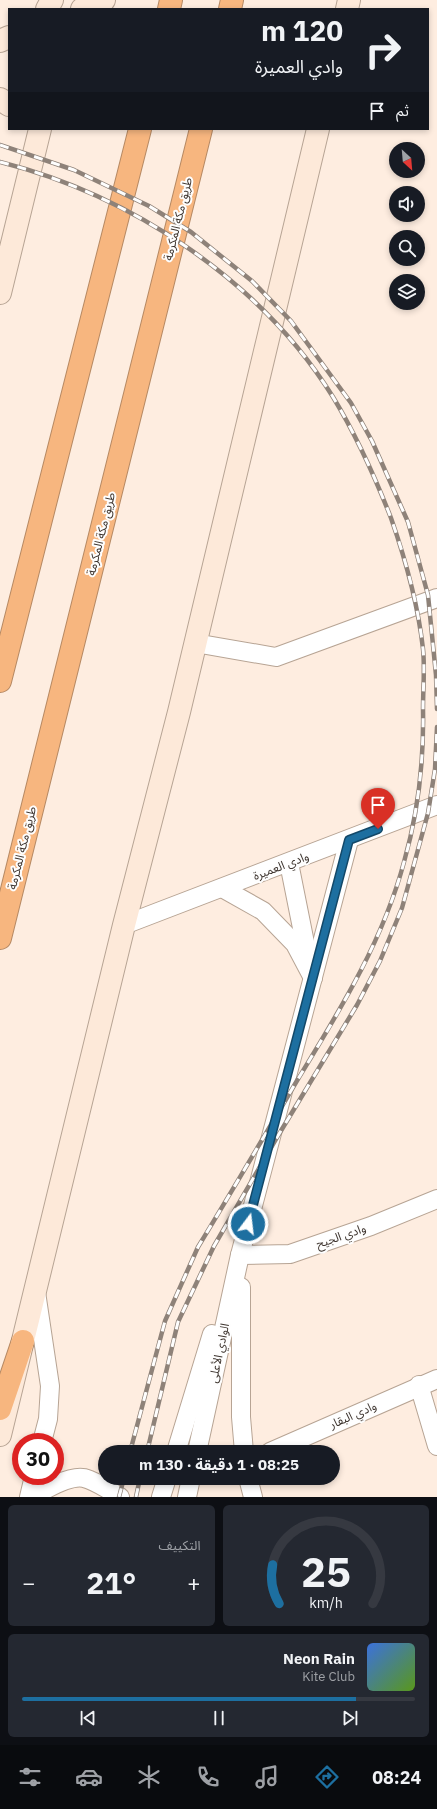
<!DOCTYPE html>
<html lang="ar">
<meta charset="utf-8">
<style>
body{margin:0;font-family:"IBM Plex Sans","Noto Sans Arabic",sans-serif;background:#242831;color:#f1f3f6;direction:rtl;height:100vh;display:flex;flex-direction:column;font-size:15px;white-space:nowrap}
*{box-sizing:border-box;margin:0}
p{font-size:13px;color:#9ea1a6}
.icon{flex:none;width:22px;height:22px;fill:none;stroke:currentColor;stroke-width:2;stroke-linecap:round;stroke-linejoin:round}
.map{position:relative;height:1497px;overflow:hidden;direction:ltr}
.drawer{display:flex;flex-direction:column;gap:8px;padding:8px;background:#0d0f14;flex:1}
.drawer>*{flex:none}
.top-card{position:absolute;left:8px;top:8px;width:421px;height:122px;border-radius:0px;box-shadow:0 2px 6px #0003;direction:rtl;background:#171b24;color:#f1f3f6;overflow:hidden}
.needle{width:26px;rotate:154deg}
.controls{position:absolute;left:389px;top:142px;display:grid;gap:8px}
.controls a{display:grid;place-items:center;width:36px;height:36px;border-radius:50%;background:#171b24;box-shadow:0 2px 6px #0003;font-size:20px}
.speed{position:absolute;left:12px;top:1433px;display:flex;gap:8px;font-size:20px;font-weight:700;text-align:center}
.speed>*{display:grid;place-content:center;width:52px;height:52px;border-radius:50%;background:#171b24;box-shadow:0 2px 6px #0003;line-height:1}
.speed .limit{border:6px solid #d22;background:#fff;color:#111}
.pin{position:absolute;display:grid;place-items:center;width:34px;height:34px;color:#fff;margin:-41px -17px;border-radius:50% 50% 50% 0;rotate:-45deg;box-shadow:0 0 4px #0007}
.pin .icon{rotate:45deg}
.me{position:absolute;width:44px;margin:-22px;rotate:15deg;stroke-linejoin:round;filter:drop-shadow(0 0 3px #0008)}
.turn{display:flex;align-items:center;gap:14px;height:84px;padding:0 20px;font-size:18px}
.turn .icon{width:52px;height:52px;stroke-width:2.5}
.turn b{display:block;font-size:28px;line-height:34px}
.then{display:flex;align-items:center;height:38px;padding:0 20px;background:#0003;gap:8px;font-size:15px}
.big{font-size:30px;font-weight:700;line-height:1.1}
.drawer .card{flex:1;display:flex;flex-direction:column;justify-content:center;gap:6px;min-width:0;padding:0 14px;border-radius:6px;background:#242831}
.drawer .dial{align-items:center;gap:0}
.dial svg{height:104px;overflow:visible;fill:none;stroke:#363941;stroke-width:7;stroke-linecap:round;text-anchor:middle}
.dial text{fill:#f1f3f6;stroke:none}
.song{display:flex;align-items:center;gap:12px}
.cover{width:48px;height:48px;border-radius:6px;background:linear-gradient(135deg,hsl(220 70% 55%),hsl(90 70% 35%))}
.played{height:4px;border-radius:2px;background:linear-gradient(90deg,#1d6fa0 85%,#363941 85%)}
.keys{display:flex;justify-content:space-around;direction:ltr}
.heat{display:flex;justify-content:space-between;align-items:center;font-size:22px;direction:ltr}
.drawer .tiles{flex:1;display:grid;gap:8px;grid-template-columns:1fr 1fr}
.card:last-child{grid-column:span 2}
.trip{position:absolute;left:98px;top:1445px;width:242px;height:40px;border-radius:20px;background:#171b24;box-shadow:0 2px 6px #0003;font-weight:700;line-height:40px;text-align:center;direction:rtl}
.menu{display:flex;height:64px;justify-content:space-around;align-items:center;background:#090b0e;color:#9ea1a6}
.menu .icon{width:28px;height:28px}
.menu .on{color:#1d6fa0}
.menu b{font-size:18px;color:#f1f3f6}
.map>svg:first-child{display:block}
</style>
<div class="map">
<svg width="437" height="1497" viewBox="0 0 437 1497">
<rect width="100%" height="100%" fill="#feede0"/>
<g fill="none" stroke-linecap="round" stroke-linejoin="round">
<defs>
<g id="street">
<polyline points="195,643 276,657 437,598"/>
<polyline points="289,863 308,958"/>
<polyline points="222,888 263,911 295,944 313,978"/>
<polyline points="124,925 437,805"/>
<polyline points="240,1255 290,1254 371,1226 437,1199"/>
<polyline points="241,1287 241,1417 244,1452"/>
<polyline points="36,1292 50,1386 48,1419 42,1442"/>
<polyline points="419,1385 437,1446"/>
<polyline points="176,1452 212,1334"/>
<polyline points="197,1452 240,1255 349,840"/>
<polyline points="270,1452 437,1379"/>
<polyline points="248,1478 253,1497"/>
<polyline points="29,1497 34,1476"/>
<path d="M32,1497C44,1490 70,1475 84,1478C96,1481 109,1490 120,1497"/>
<polyline points="161,1497 167,1478"/>
<polyline points="187,1497 191,1478"/>
</g>
<g id="secondary">
<polyline points="47,9 52,0"/>
<polyline points="82,9 104,0"/>
<polyline points="347,9 349,0"/>
<polyline points="0,41 9,37"/>
<polyline points="0,99 9,105"/>
<polyline points="0,293 40,129"/>
<polyline points="0,1435 124,925 179,712 318,129"/>
</g>
<g id="highway">
<polyline points="169,9 171,0"/>
<polyline points="230,9 232,0"/>
<polyline points="0,681 140,129"/>
<polyline points="0,938 201,129"/>
<polyline points="0,1409 23,1341"/>
</g>
</defs>
<use href="#street" stroke="#b7a494" stroke-width="20"/>
<use href="#secondary" stroke="#b7a494" stroke-width="24"/>
<use href="#highway" stroke="#b68963" stroke-width="24"/>
<use href="#street" stroke="#fff" stroke-width="18"/>
<use href="#secondary" stroke="#fde9d9" stroke-width="22"/>
<use href="#highway" stroke="#f7b67f" stroke-width="22"/>
<defs>
<g id="rail">
<polyline points="0,145 74,170 149,206 191,232 252,281 291,321 351,403 372,441 408,522 428,595 436,675 437,709"/>
<path d="M0,162C131,195 261,281 333,397C356,435 375,477 391,518C406,561 418,604 423,649C425,668 423,689 423,709C424,760 418,813 404,862C383,941 340,1010 298,1079C265,1135 232,1191 198,1247L165,1321L130,1452"/>
<polyline points="147,1452 178,1322 214,1246 276,1139 357,1005 380,961 402,908 428,813 435,769 437,727"/>
<polyline points="119,1497 124,1478"/>
<polyline points="136,1497 140,1478"/>
</g>
</defs>
<use href="#rail" stroke="#8e8279" stroke-width="4.5"/>
<use href="#rail" stroke="#fefefe" stroke-width="3" stroke-dasharray="9" stroke-linecap="butt"/>
</g>
<g fill="none" stroke-linecap="round" stroke-linejoin="round">
<defs>
<polyline id="route" points="248,1224 349,840 378,829"/>
</defs>
<use href="#route" stroke="#134868" stroke-width="10"/>
<use href="#route" stroke="#1d6fa0" stroke-width="7"/>
</g>
<g text-anchor="middle" stroke-width="4" stroke-linejoin="round" paint-order="stroke">
<g font-size="12" fill="#3e352f" stroke="#fefefe">
<text transform="translate(178 219) rotate(-76)" y="4">طريق مكة المكرمة</text>
<text transform="translate(101 534) rotate(-76)" y="4">طريق مكة المكرمة</text>
<text transform="translate(22 848) rotate(-76)" y="4">طريق مكة المكرمة</text>
<text transform="translate(281 866) rotate(-21)" y="4">وادي العميرة</text>
<text transform="translate(341 1236) rotate(-19)" y="4">وادي الجيح</text>
<text transform="translate(219 1353) rotate(-78)" y="4">الوادي الأعلى</text>
<text transform="translate(353 1415) rotate(-24)" y="4">وادي البقار</text>
</g>
</g>
</svg>
<div class="controls">
<a><svg class="needle" viewBox="-14 -14 28 28"><path d="M0-13l5 13h-10z" fill="#e53935"/><path d="M0 13l5-13h-10z" fill="#9ea1a6"/></svg></a>
<a><svg class="icon" aria-label="sound" viewBox="0 0 24 24"><path d="M4 9h4l5-4v14l-5-4H4zM17 9q2 3 0 6"/></svg></a>
<a><svg class="icon" aria-label="search" viewBox="0 0 24 24"><circle cx="10" cy="10" r="6"/><path d="M15 15l6 6"/></svg></a>
<a><svg class="icon" aria-label="layers" viewBox="0 0 24 24"><path d="M12 4l9 5-9 5-9-5zM3 14l9 5 9-5"/></svg></a>
</div>
<div class="speed"><div class="limit">30</div></div>
<div class="pin" style="left:378px;top:829px;background:#d93025"><svg class="icon" aria-label="arrive" viewBox="0 0 24 24"><path d="M6 21V4h12l-3 4 3 4H6"/></svg></div>
<svg class="me" style="left:248px;top:1224px" viewBox="-20 -20 40 40"><circle r="17" fill="#1d6fa0" stroke="#fff" stroke-width="3"/><path d="M0-11L8 9 0 5-8 9z" fill="#fff"/></svg>
<div class="trip">08:25 · 1 دقيقة · 130 m</div>
<div class="top-card">
<div class="turn"><svg class="icon" aria-label="right" viewBox="0 0 24 24"><path d="M7 20v-9h11M14 6l5 5-5 5"/></svg><div><b>120 m</b>وادي العميرة</div></div>
<div class="then">ثم<svg class="icon" aria-label="arrive" viewBox="0 0 24 24"><path d="M6 21V4h12l-3 4 3 4H6"/></svg></div>
</div>
</div>
<section class="drawer">
<div class="tiles">
<div class="card dial"><svg viewBox="0 0 100 80">
<path d="M14 69A42 42 0 1 1 86 69"/>
<path d="M14 69A42 42 0 0 1 9 39" stroke="#1d6fa0"/>
<text x="50" y="56" font-size="32" font-weight="700">25</text>
<text x="50" y="72" font-size="11">km/h</text>
</svg></div>
<div class="card"><p>التكييف</p>
<div class="heat"><a>−</a><b class="big">21°</b><a>+</a></div>
</div>
<div class="card">
<div class="song"><i class="cover"></i><div><b>Neon Rain</b><p>Kite Club</p></div></div>
<div class="played"></div>
<div class="keys"><svg class="icon" aria-label="previous" viewBox="0 0 24 24"><path d="M18 5L8 12l10 7zM5 5v14"/></svg><svg class="icon" aria-label="pause" viewBox="0 0 24 24"><path d="M8 5v14M16 5v14"/></svg><svg class="icon" aria-label="next" viewBox="0 0 24 24"><path d="M6 5l10 7-10 7zM19 5v14"/></svg></div>
</div>
</div>
</section>
<nav class="menu">
<b>08:24</b>
<svg class="icon on" aria-label="directions" viewBox="0 0 24 24"><path d="M12 3l9 9-9 9-9-9zM9 14v-3h6M13 9l2 2-2 2"/></svg>
<svg class="icon" aria-label="music" viewBox="0 0 24 24"><path d="M9 18V5l10-2v13"/><circle cx="6" cy="18" r="3"/><circle cx="16" cy="16" r="3"/></svg>
<svg class="icon" aria-label="phone" viewBox="0 0 24 24"><path d="M5 4h4l2 5-3 2q2 4 5 5l2-3 5 2v4C11 20 4 13 5 4z"/></svg>
<svg class="icon" aria-label="climate" viewBox="0 0 24 24"><path d="M12 3v18M4 7l16 10M4 17L20 7"/></svg>
<svg class="icon" aria-label="car" viewBox="0 0 24 24"><path d="M5 17H2v-5l4-1 3-4h7l3 4 3 1v5h-3M9 17h6M6 11h13"/><circle cx="7" cy="17" r="2"/><circle cx="17" cy="17" r="2"/></svg>
<svg class="icon" aria-label="filters" viewBox="0 0 24 24"><path d="M4 7h16M4 17h16"/><circle cx="9" cy="7" r="2"/><circle cx="15" cy="17" r="2"/></svg>
</nav>
